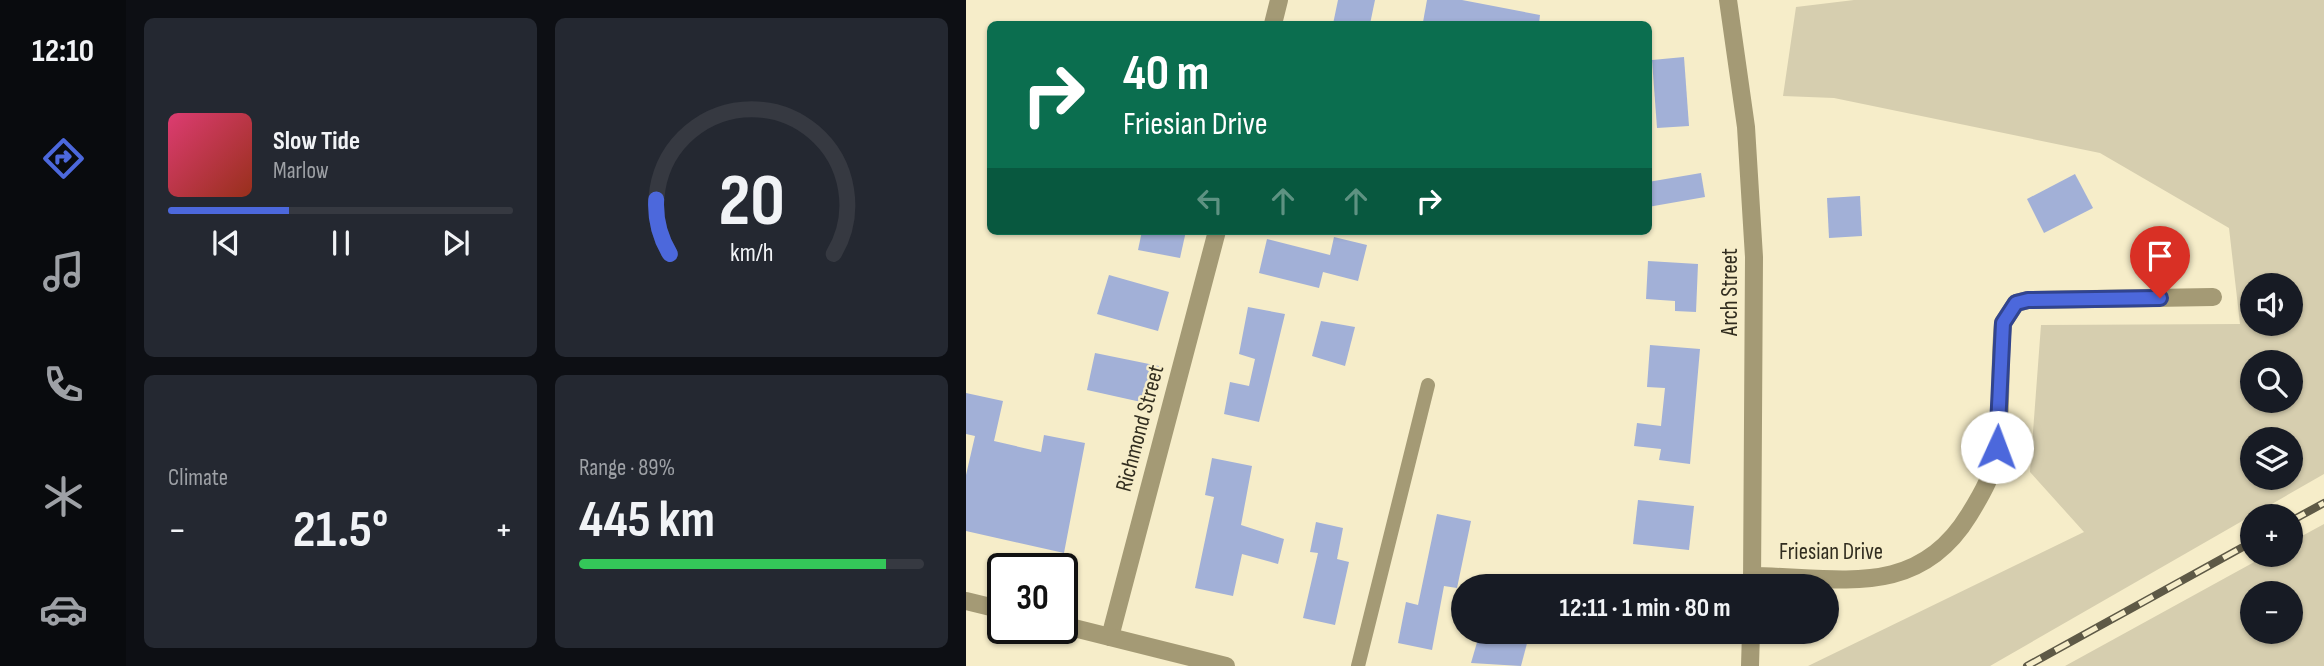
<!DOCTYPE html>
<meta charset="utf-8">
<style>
body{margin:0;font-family:"Sofia Sans Condensed",sans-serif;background:#242831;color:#f1f3f6;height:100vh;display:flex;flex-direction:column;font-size:26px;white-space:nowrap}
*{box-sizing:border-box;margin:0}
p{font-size:23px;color:#9ea1a6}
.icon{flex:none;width:38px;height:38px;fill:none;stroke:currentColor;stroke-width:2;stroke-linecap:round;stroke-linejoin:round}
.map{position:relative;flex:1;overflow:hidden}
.side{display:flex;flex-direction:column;gap:18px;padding:18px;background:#0d0f14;width:840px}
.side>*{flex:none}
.guide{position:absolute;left:21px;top:21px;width:665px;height:214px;border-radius:10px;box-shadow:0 2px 5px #0004;background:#0b6e4f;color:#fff;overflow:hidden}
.controls{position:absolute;left:1274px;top:273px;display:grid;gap:14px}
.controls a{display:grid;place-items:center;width:63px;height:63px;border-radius:50%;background:#171b24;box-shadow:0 2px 5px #0004;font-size:35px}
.speed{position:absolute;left:21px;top:553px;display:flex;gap:14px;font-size:35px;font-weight:700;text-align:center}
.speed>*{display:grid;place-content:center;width:91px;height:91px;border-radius:50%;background:#171b24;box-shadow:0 2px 5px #0004;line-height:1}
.speed .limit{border:4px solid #111;border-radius:10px;background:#fff;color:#111}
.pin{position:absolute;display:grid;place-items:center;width:60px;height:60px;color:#fff;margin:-72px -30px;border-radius:50% 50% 50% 0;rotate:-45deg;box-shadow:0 0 7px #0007}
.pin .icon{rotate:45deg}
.me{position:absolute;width:77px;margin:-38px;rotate:2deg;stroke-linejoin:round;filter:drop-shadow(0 0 5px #0008)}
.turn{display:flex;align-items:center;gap:24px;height:147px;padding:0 21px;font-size:32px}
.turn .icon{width:91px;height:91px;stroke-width:2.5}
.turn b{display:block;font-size:49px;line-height:60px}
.lanes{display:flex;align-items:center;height:66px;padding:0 21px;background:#0003;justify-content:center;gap:35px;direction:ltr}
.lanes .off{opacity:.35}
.big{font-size:52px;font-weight:700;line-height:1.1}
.side .widget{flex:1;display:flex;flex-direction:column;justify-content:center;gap:10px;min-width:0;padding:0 24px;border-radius:10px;background:#242831}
.side .dial{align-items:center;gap:0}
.dial svg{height:182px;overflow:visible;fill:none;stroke:#363941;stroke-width:7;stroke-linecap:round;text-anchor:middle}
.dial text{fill:#f1f3f6;stroke:none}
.song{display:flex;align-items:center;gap:21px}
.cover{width:84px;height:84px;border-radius:10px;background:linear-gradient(135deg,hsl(340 70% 55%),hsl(10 70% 35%))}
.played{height:7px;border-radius:4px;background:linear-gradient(90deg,#4c68dc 35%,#363941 35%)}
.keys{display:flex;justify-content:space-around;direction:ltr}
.heat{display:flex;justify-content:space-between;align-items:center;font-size:38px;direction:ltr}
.charge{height:10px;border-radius:5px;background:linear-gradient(90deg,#34c759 89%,#363941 0)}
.side .tiles{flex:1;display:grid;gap:18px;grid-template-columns:repeat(2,1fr)}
.trip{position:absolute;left:485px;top:574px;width:388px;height:70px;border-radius:35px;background:#171b24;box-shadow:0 2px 5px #0004;font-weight:700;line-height:70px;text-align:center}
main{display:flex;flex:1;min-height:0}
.tab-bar{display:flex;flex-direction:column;width:126px;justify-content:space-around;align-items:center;background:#090b0e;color:#9ea1a6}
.tab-bar .icon{width:49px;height:49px}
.tab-bar .selected{color:#4c68dc}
.tab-bar b{font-size:32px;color:#f1f3f6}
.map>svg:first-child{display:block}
</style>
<main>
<nav class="tab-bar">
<b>12:10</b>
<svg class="icon selected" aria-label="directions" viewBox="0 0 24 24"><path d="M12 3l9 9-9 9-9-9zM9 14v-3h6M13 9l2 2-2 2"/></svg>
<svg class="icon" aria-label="music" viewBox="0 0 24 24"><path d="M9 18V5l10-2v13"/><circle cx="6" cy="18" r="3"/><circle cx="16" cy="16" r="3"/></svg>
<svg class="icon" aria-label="phone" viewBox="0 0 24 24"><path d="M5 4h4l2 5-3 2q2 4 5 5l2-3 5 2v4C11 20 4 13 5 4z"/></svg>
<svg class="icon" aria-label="climate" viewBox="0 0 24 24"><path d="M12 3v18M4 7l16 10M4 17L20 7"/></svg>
<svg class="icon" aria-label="car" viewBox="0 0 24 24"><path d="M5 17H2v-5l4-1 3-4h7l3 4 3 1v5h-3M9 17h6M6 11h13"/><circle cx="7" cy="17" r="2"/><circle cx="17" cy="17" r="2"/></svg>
</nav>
<section class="side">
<div class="tiles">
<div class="widget">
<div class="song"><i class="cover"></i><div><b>Slow Tide</b><p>Marlow</p></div></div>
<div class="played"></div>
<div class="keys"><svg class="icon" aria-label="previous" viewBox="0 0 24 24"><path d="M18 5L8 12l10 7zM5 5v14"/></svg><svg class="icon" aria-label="pause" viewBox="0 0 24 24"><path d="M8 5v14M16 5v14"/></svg><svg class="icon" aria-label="next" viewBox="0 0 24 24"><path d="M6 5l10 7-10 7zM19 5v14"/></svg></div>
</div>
<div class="widget dial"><svg viewBox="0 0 100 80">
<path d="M14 69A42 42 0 1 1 86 69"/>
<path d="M14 69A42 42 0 0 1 8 45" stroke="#4c68dc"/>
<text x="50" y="56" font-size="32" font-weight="700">20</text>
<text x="50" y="72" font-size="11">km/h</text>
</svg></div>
<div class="widget"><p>Climate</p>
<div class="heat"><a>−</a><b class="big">21.5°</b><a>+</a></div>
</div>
<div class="widget"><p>Range · 89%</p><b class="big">445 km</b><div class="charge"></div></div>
</div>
</section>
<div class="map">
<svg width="1358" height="666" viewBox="0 0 1358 666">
<rect width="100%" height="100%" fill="#f6edc9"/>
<g fill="#d6ceaf" fill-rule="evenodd">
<path d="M888,0H1358V474L1024,666H842L1118,532L1064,472L1075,325L1274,324L1263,228L1134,153L868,98L817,96L830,7ZM1286,285H1325V324H1286ZM1286,362H1325V401H1286ZM1286,439H1325V478H1286Z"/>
<path d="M1358,524V666H1099L1301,555H1325V542ZM1286,593H1325V632H1286Z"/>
</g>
<g fill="#a2b0d7">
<polygon points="372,0 409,0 404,24 367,24"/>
<polygon points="461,0 496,0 574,15 573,24 471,24 457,22"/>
<polygon points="718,57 723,126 691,128 686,60"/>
<polygon points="735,173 739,197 682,207 682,182"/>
<polygon points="1109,174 1127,208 1078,233 1061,199"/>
<polygon points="894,196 896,236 863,238 861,198"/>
<polygon points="176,231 220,231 214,258 172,250"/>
<polygon points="368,237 401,245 392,281 357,272 353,288 293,273 301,239 364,255"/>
<polygon points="682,261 732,264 730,312 709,311 709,301 680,299"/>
<polygon points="143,275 203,292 192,331 131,314"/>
<polygon points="282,307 319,314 293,422 258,414 264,382 283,386 289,359 273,354"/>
<polygon points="355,321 389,327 379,366 346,356"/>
<polygon points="684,345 734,349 724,464 693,460 695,449 668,446 671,423 695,426 699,388 681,387"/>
<polygon points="129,353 193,366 184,404 121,390"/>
<polygon points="0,393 37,401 28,441 75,452 78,435 119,443 98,553 0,531 0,475 9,436 0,434"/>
<polygon points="246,458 286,466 275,525 318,539 312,564 276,554 267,596 229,588 248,497 239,495"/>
<polygon points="672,500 728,506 723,550 667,544"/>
<polygon points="471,514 505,521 491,588 478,586 466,650 432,643 440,602 452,605"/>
<polygon points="350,522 377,528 371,559 383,562 369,625 337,618 352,553 344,552"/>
<polygon points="514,632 564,632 555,666 505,663"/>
</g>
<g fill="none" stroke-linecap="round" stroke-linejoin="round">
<polyline stroke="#a49a75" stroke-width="14" points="392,666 462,385"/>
<g stroke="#a49a75" stroke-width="18">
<polyline points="307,24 313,0"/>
<path d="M786,576C872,577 951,600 1003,515C1016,494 1029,472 1031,446C1036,406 1033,364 1037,323L1050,303L1062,300L1247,297"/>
<polyline points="144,637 251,231"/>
</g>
<g stroke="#a49a75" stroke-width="18">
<polyline points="762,0 780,127 788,257 786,586"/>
<polyline points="0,601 37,610"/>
<polyline points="96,625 260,666"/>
<polyline points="784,666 785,632"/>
</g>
<defs>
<g id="rail">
<polyline points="1325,521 1358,503"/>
<polyline points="1061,666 1286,542"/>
</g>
</defs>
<use href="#rail" stroke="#5e5946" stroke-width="8"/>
<use href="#rail" stroke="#f6edc9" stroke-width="5" stroke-dasharray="16" stroke-linecap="butt"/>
</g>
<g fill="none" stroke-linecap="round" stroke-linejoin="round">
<defs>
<polyline id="route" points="1031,447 1037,323 1050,303 1062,300 1194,298"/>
</defs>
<use href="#route" stroke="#31448f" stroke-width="18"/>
<use href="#route" stroke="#4c68dc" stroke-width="12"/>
</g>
<g text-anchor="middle" stroke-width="5" stroke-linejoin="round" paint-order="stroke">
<g font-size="23" fill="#312d1f" stroke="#f6edc9">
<text transform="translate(763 292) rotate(-90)" y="8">Arch Street</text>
<text transform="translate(173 428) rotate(-75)" y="8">Richmond Street</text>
<text x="865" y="559">Friesian Drive</text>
</g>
</g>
</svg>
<div class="controls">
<a><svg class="icon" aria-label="sound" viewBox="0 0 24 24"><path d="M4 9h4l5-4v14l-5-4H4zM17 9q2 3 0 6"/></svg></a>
<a><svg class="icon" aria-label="search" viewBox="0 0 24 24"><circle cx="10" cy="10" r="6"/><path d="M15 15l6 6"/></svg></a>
<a><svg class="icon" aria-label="layers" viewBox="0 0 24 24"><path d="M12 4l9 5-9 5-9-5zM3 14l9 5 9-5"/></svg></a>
<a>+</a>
<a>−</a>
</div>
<div class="speed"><div class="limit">30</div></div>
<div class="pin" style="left:1194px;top:298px;background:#d93025"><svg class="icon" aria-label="arrive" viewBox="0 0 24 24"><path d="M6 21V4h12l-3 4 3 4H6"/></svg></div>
<svg class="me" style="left:1031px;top:447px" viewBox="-20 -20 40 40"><circle r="19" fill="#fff"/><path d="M0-13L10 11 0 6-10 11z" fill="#4c68dc"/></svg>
<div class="trip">12:11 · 1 min · 80 m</div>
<div class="guide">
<div class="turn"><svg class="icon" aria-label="right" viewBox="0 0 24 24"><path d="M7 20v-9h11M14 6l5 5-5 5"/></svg><div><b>40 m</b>Friesian Drive</div></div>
<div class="lanes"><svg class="icon off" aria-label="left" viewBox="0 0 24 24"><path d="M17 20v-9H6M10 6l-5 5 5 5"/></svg><svg class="icon off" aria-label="ahead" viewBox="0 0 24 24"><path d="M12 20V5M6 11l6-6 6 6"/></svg><svg class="icon off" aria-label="ahead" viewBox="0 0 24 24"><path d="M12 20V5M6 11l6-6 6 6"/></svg><svg class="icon" aria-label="right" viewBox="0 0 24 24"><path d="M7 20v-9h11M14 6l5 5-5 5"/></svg></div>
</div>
</div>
</main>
